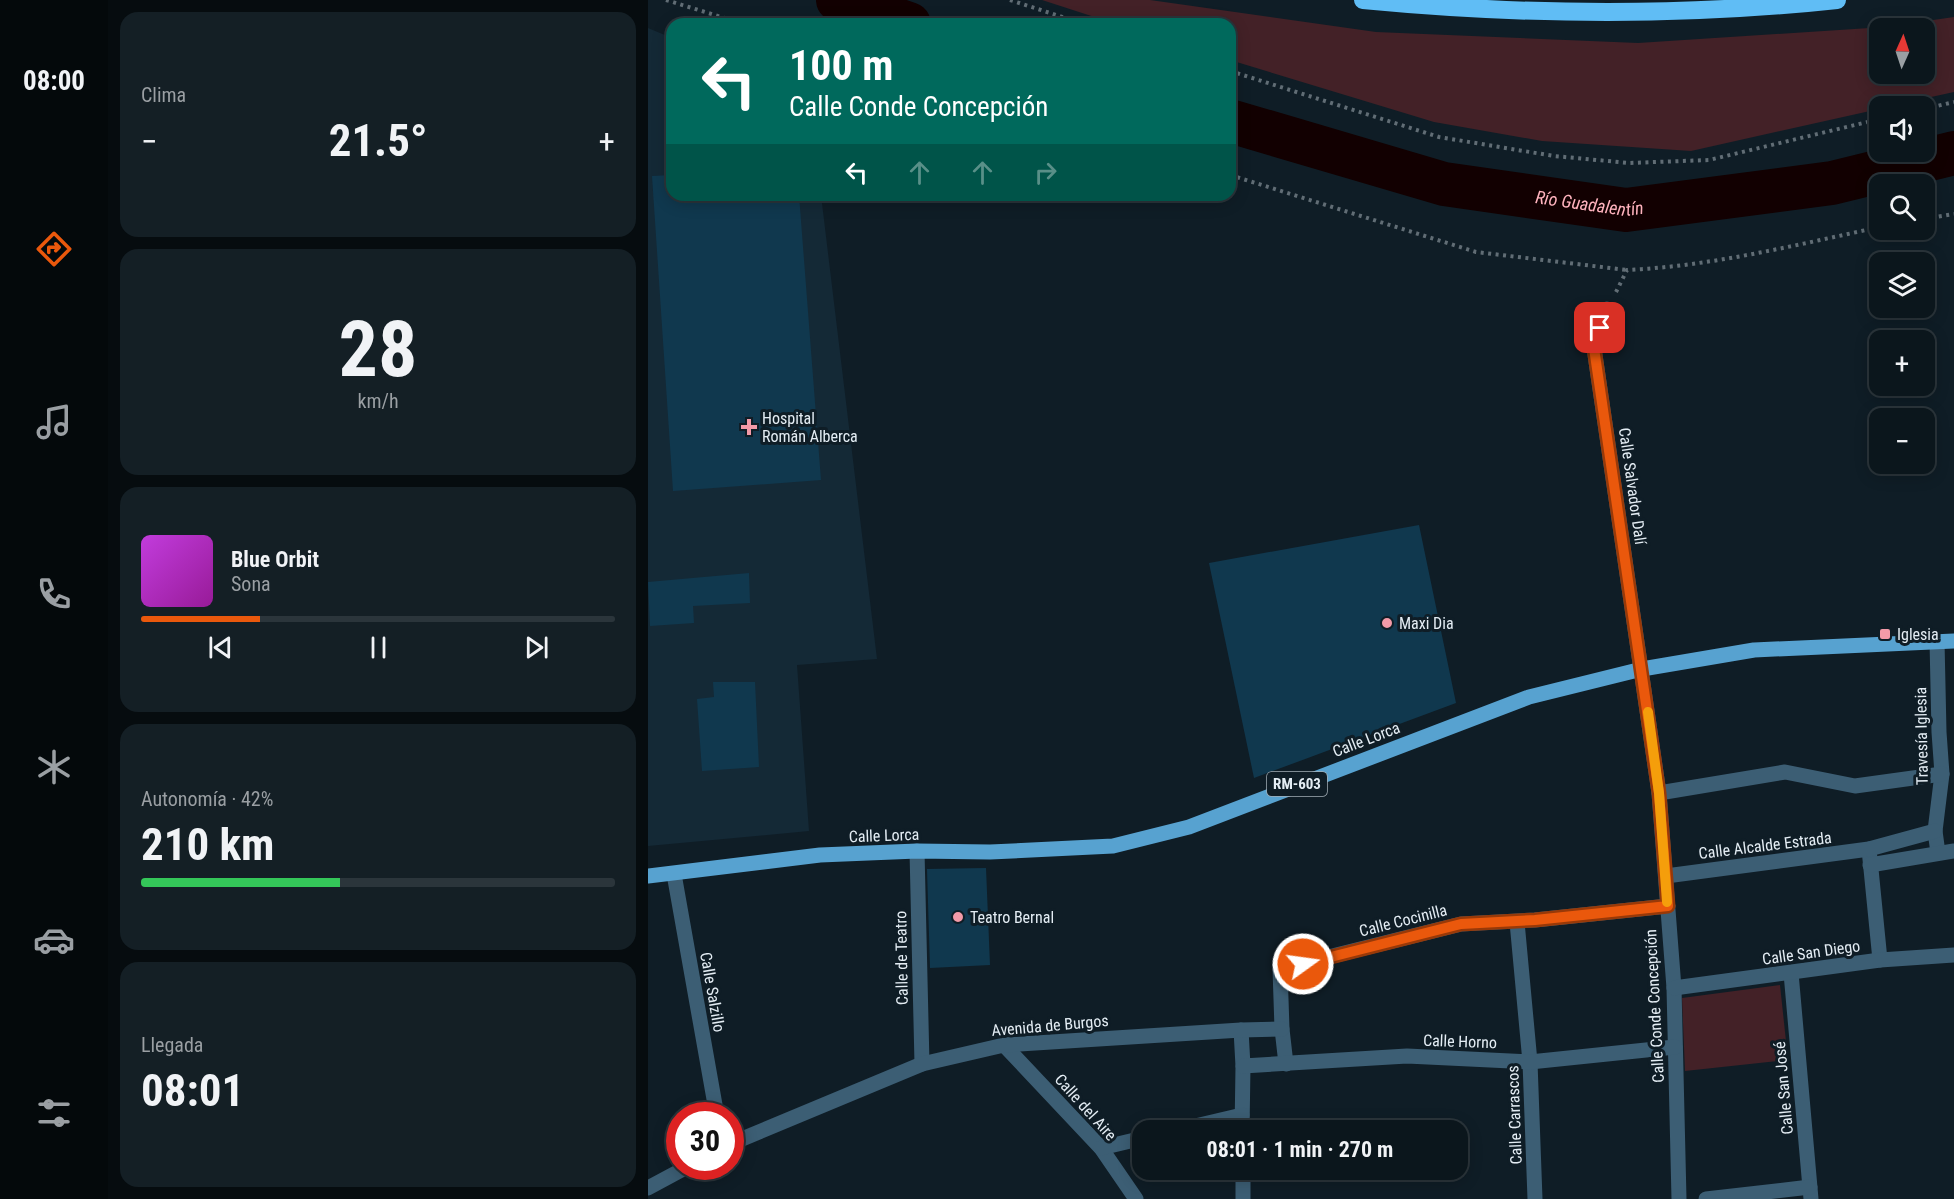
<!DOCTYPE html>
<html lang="es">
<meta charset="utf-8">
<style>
body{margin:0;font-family:"Roboto Condensed",sans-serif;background:#141f25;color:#f1f3f6;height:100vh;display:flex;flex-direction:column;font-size:22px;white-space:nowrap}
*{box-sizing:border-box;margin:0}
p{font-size:20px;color:#9a9fa3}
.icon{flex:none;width:33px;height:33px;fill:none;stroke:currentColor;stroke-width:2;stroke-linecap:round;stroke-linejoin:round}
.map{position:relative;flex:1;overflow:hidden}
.drawer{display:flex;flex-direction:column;gap:12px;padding:12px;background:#060c0f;width:540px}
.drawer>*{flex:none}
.guide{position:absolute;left:18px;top:18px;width:570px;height:183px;border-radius:18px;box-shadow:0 3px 15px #0003,0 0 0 2px #2b353b;background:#00695c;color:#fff;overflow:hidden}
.needle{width:39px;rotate:3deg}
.buttons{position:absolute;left:1221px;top:18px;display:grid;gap:12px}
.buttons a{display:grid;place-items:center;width:66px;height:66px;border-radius:12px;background:#0b161c;box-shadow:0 3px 15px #0003,0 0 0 2px #2b353b;font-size:30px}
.speed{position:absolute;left:18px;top:1102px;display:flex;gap:12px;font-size:30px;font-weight:700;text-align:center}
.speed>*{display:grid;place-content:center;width:78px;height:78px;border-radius:50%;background:#0b161c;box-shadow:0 3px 15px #0003,0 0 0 2px #2b353b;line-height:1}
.speed .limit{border:9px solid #d22;background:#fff;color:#111}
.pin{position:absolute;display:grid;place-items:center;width:51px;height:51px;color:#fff;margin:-26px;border-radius:12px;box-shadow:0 3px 9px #0006}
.me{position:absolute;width:66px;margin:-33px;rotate:76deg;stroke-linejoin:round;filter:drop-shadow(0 0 4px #0008)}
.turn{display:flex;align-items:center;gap:21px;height:126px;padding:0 24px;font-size:27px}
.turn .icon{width:78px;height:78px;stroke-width:2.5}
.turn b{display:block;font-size:42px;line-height:51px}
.lanes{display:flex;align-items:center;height:57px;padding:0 24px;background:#0003;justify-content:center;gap:30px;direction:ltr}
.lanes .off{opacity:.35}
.big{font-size:45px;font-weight:700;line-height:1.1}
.drawer .widget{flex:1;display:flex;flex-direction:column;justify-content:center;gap:9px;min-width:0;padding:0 21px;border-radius:18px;background:#141f25}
.drawer .dial{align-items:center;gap:0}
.dial b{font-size:78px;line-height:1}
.song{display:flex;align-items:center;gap:18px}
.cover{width:72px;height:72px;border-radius:9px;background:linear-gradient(135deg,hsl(290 70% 55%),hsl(300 70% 35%))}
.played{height:6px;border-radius:3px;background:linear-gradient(90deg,#ea580c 25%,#2b353b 25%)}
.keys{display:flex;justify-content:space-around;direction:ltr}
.heat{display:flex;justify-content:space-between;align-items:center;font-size:33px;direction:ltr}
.charge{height:9px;border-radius:4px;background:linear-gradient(90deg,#34c759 42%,#2b353b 0)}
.trip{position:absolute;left:484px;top:1120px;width:336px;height:60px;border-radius:18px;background:#0b161c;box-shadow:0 3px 15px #0003,0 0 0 2px #2b353b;font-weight:700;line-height:60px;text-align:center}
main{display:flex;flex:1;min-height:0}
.tab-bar{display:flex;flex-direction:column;width:108px;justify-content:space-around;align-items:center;background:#04090b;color:#9a9fa3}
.tab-bar .icon{width:42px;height:42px}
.tab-bar .on{color:#ea580c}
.tab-bar b{font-size:27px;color:#f1f3f6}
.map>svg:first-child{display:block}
</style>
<main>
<nav class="tab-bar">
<b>08:00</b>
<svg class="icon on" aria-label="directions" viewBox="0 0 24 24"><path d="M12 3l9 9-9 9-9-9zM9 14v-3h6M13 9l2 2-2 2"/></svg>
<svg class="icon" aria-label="music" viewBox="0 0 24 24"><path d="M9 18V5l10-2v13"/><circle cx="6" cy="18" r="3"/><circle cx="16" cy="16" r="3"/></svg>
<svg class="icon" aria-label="phone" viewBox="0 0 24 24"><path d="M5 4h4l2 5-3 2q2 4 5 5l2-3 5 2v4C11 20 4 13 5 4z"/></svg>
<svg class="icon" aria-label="climate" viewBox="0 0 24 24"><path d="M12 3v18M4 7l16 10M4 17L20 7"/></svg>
<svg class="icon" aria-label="car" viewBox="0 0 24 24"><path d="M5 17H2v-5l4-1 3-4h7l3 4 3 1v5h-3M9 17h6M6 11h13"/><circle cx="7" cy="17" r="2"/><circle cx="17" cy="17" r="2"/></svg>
<svg class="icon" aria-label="filters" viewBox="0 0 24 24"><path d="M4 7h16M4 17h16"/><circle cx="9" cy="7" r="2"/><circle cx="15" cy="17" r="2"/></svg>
</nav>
<section class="drawer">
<div class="widget"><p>Clima</p>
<div class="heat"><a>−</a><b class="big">21.5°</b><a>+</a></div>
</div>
<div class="widget dial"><b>28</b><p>km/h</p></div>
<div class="widget">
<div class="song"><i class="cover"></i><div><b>Blue Orbit</b><p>Sona</p></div></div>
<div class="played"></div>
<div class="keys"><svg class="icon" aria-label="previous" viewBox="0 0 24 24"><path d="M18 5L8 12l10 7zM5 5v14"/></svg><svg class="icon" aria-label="pause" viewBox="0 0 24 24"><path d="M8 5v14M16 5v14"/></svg><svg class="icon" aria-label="next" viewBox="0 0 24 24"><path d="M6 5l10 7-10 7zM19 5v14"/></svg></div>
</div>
<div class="widget"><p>Autonomía · 42%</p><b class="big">210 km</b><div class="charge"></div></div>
<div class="widget"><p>Llegada</p><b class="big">08:01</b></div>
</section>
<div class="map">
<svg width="1306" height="1199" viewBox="0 0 1306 1199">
<rect width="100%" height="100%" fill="#0f1d26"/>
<polygon fill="#142936" points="0,28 24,38 24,195 173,195 229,659 149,665 161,831 0,846"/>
<g fill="#432127" fill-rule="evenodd">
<path d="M394,0H502L728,32L990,43L1237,27L1306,17V92L1242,106H1232L1231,109L1043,151L894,141L786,122L582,60V24H468ZM1232,28H1276V74H1232Z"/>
<polygon points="1132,985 1140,1060 1037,1071 1034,998"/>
</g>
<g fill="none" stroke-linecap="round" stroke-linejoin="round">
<g stroke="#120001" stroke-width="44">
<polyline points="190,0 261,24"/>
<path id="s1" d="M582,121L796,184L978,210L1184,183L1306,153"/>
</g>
</g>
<g fill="#10384e">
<polygon points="18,78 24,78 24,115 20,115"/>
<polygon points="24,175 24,195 151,195 173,480 25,491 4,176"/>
<polygon points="771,525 808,703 606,778 561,563"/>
<polygon points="101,573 102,603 45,606 46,623 2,626 0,582"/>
<polygon points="65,682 107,682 111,767 54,771 49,699 66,697"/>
<polygon points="338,868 342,965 282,968 279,869"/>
</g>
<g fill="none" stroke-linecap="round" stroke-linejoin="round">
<g stroke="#616d75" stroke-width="4" stroke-dasharray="3 4.5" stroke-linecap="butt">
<polyline points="18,0 96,24"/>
<polyline points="362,0 436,24"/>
<polyline points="582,71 791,137 906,156 981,163 1061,160 1232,119"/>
<polyline points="1276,109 1306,102"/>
<polyline points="582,175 828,252 979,270"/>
<polyline points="1276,219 1306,214"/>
<path d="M968,292L979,270C1064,266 1148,245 1232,227"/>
</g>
<g stroke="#3c5e74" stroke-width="15">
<polyline points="959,309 946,348 1011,793 1026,988 1031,1199"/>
<polyline points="1289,641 1291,732 1294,774 1287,831 1290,853"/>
<polyline points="1011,793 1137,772 1207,786 1294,774"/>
<polyline points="1221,849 1232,960"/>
<polyline points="269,851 274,1064"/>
<polyline points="1222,865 1306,851"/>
<polyline points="26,874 69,1116"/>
<polyline points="1018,876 1221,849 1287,831"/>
<polyline points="869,922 882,1062 887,1199"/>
<polyline points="1143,973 1163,1199"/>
<polyline points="1026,988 1232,960 1306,955"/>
<polyline points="593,1030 595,1066 594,1131"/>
<polyline points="356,1045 453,1148 488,1199"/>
<polyline points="638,1064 634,1029 632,969 813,924 887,920 1020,906"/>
<polyline points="595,1066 759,1056 882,1062 1027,1047"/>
<polyline points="526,1131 594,1115"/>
<polyline points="82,1144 274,1064 356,1045 593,1030 634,1029"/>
<polyline points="453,1148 495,1138"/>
<polyline points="595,1170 595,1199"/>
<polyline points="0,1188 39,1167"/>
<polyline points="1058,1199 1162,1187"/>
</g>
<polyline stroke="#57a2d0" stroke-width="15" points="0,876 172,855 269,851 342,852 465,846 541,827 881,697 994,669 1106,650 1306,641"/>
<path stroke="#60bdf5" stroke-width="18" d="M715,0C872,15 1032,17 1189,0"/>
</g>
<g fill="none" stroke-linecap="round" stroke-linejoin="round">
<defs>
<polyline id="route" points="655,964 813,924 887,920 1020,906 1011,793 946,348 952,328"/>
</defs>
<use href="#route" stroke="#983908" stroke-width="15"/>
<use href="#route" stroke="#ea580c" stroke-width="10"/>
<polyline stroke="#f59e0b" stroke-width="10" points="1000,712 1011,793 1019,902"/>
</g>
<g fill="#f39aa8" stroke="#0f1d26" stroke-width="2">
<path d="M98 418h6v6h6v6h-6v6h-6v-6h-6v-6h6z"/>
<circle cx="739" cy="623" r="6"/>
<rect x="1231" y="628" width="12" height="12" rx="3"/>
<circle cx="310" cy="917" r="6"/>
</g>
<g text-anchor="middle" stroke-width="6" stroke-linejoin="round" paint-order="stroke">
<rect fill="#0f1d26" stroke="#a4afb6" stroke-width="1.5" x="619" y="772" width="60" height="24" rx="4.5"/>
<g font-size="15" font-weight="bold" fill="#e4edf4">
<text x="649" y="789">RM-603</text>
</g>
<g font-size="16" fill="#e4edf4" stroke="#0f1d26" text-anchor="start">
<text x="114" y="424">Hospital<tspan x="114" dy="18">Román Alberca</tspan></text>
<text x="751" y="629">Maxi Dia</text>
<text x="1249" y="640">Iglesia</text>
<text x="322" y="923">Teatro Bernal</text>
</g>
<g font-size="16" fill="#e4edf4" stroke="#0f1d26">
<text transform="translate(985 486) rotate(82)" y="6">Calle Salvador Dalí</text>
<text transform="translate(1273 736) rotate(-91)" y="6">Travesía Iglesia</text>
<text transform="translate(718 739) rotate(-21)" y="6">Calle Lorca</text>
<text transform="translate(236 835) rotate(-2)" y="6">Calle Lorca</text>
<text transform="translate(1117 845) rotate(-7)" y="6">Calle Alcalde Estrada</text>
<text transform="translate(755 920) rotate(-14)" y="6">Calle Cocinilla</text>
<text transform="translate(1163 952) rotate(-8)" y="6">Calle San Diego</text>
<text transform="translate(253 958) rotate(-91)" y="6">Calle de Teatro</text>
<text transform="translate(65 992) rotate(80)" y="6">Calle Salzillo</text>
<text transform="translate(1006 1006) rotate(-93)" y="6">Calle Conde Concepción</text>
<text transform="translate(402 1025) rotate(-5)" y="6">Avenida de Burgos</text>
<text transform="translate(812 1041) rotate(2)" y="6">Calle Horno</text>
<text transform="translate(1135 1088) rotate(-95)" y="6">Calle San José</text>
<text transform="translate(438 1107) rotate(48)" y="6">Calle del Aire</text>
<text transform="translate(866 1115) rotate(-92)" y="6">Calle Carrascos</text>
</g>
<g font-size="18" font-style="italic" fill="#ffb3be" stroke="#0f1d26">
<text dy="6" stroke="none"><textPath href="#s1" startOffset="370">Río Guadalentín</textPath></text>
</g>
</g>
</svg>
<div class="buttons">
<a><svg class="needle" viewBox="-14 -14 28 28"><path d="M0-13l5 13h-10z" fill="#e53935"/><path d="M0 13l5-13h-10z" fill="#9a9fa3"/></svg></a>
<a><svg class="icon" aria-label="sound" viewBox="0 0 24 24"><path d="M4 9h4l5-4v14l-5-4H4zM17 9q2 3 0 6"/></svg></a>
<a><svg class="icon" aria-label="search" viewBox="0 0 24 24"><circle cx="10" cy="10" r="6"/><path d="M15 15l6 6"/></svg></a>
<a><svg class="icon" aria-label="layers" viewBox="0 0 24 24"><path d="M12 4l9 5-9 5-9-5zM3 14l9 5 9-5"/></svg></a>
<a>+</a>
<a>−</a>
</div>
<div class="speed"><div class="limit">30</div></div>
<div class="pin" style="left:952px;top:328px;background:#d93025"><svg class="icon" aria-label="arrive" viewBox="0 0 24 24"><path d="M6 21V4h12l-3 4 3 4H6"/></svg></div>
<svg class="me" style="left:655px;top:964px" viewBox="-20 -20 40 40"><circle r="17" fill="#ea580c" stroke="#fff" stroke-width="3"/><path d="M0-11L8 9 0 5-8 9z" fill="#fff"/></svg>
<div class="trip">08:01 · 1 min · 270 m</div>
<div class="guide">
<div class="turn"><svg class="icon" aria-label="left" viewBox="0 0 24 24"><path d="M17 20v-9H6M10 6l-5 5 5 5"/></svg><div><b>100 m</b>Calle Conde Concepción</div></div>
<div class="lanes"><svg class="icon" aria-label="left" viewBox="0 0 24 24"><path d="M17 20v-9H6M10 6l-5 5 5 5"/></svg><svg class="icon off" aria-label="ahead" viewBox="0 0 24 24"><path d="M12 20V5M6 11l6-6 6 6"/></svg><svg class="icon off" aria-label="ahead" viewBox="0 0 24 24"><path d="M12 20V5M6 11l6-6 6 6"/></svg><svg class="icon off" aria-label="right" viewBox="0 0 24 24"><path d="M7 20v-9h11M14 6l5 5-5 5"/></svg></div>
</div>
</div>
</main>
